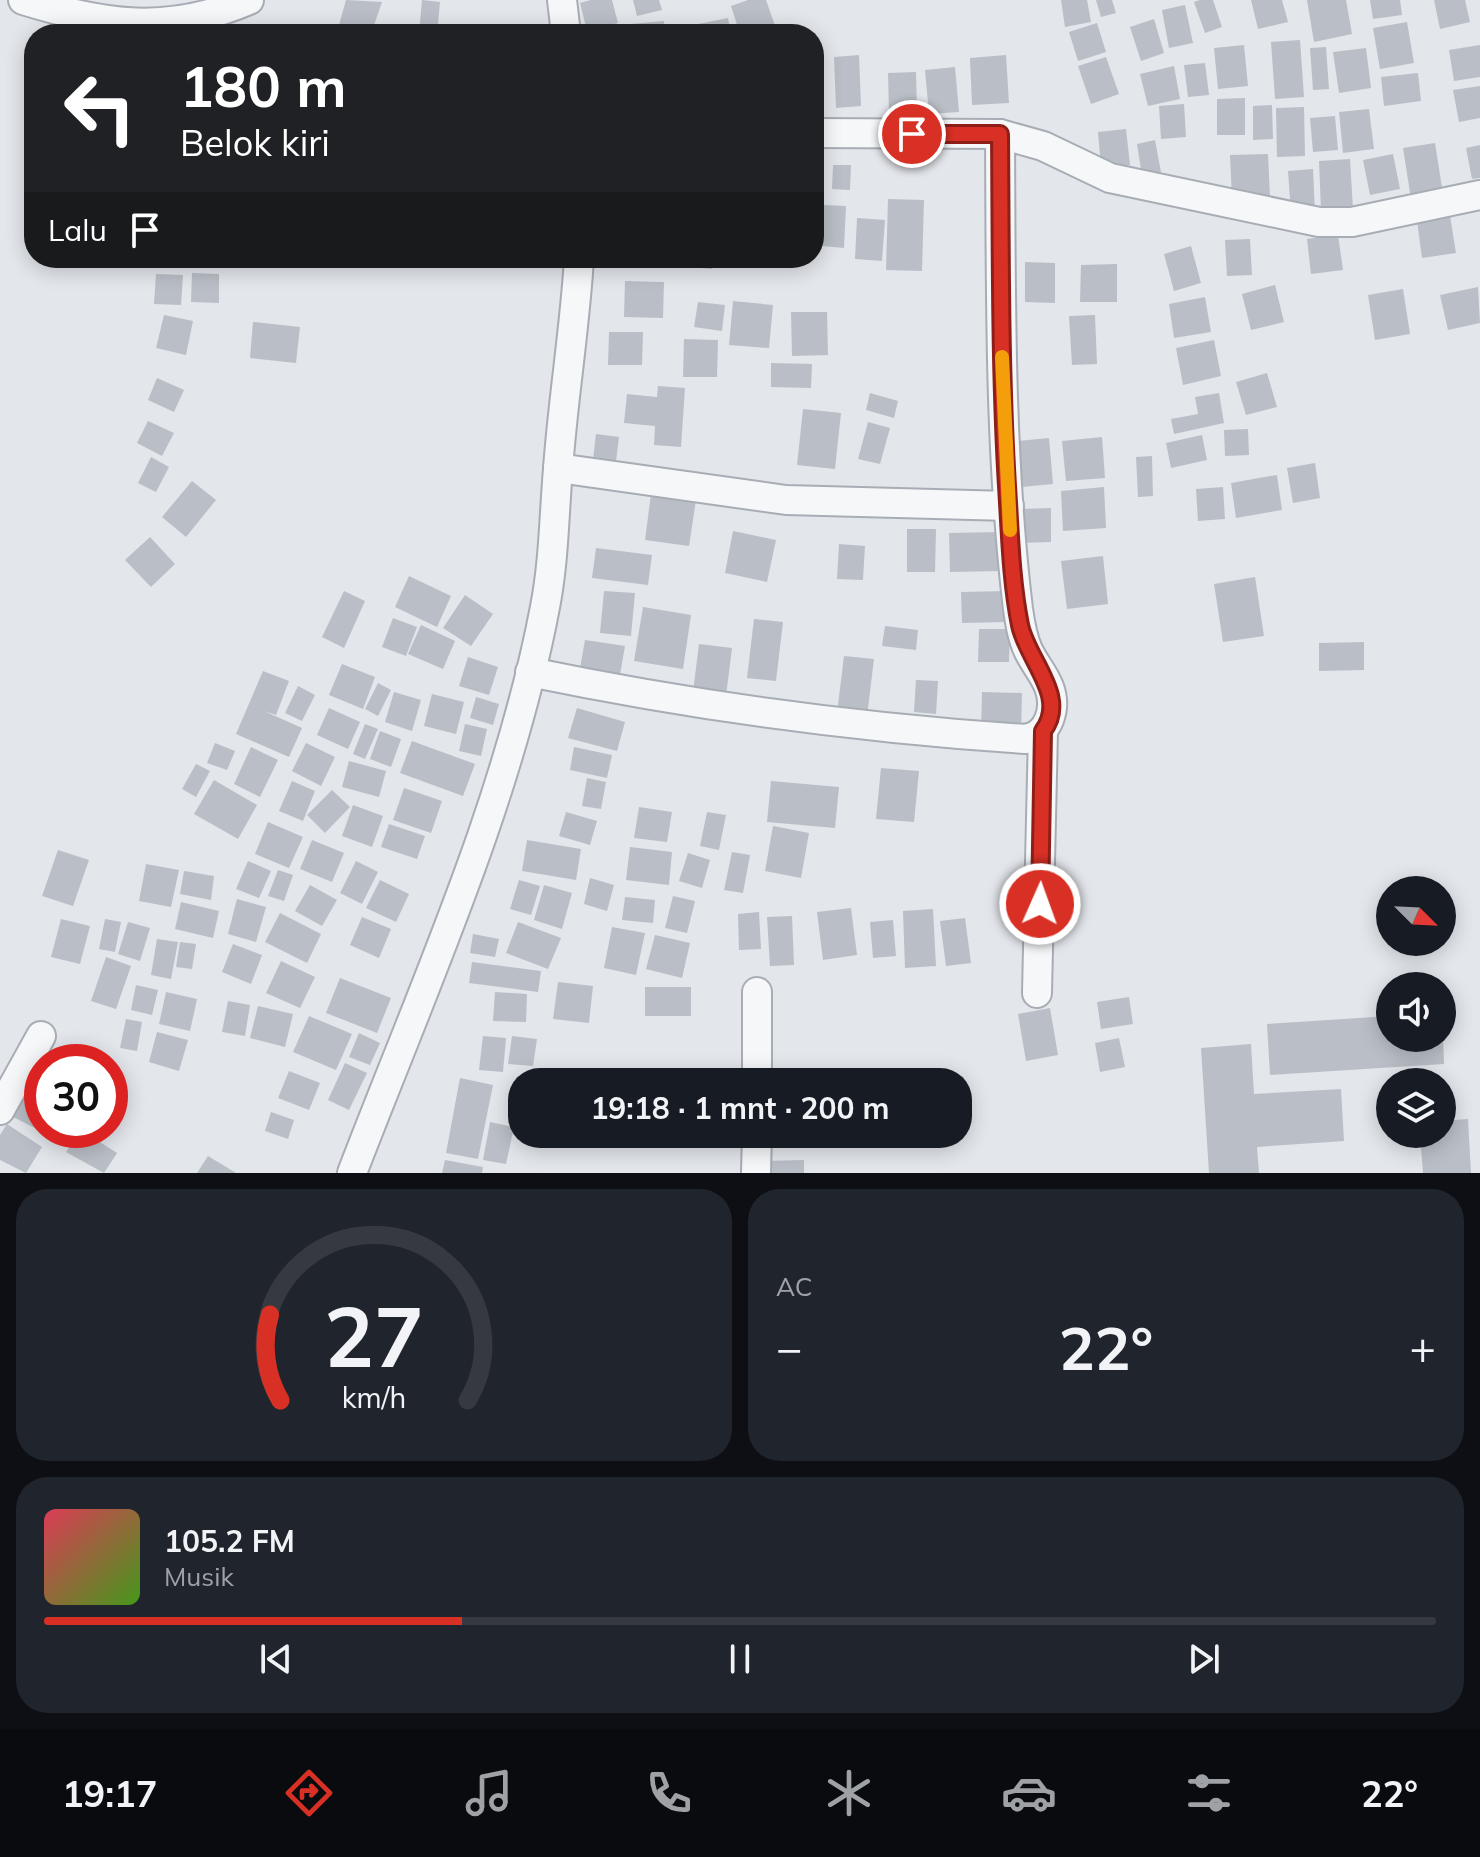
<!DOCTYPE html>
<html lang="id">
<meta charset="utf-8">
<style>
body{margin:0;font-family:Mulish,sans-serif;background:#20242c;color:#f1f3f6;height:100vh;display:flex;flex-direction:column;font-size:30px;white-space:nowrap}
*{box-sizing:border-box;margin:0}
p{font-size:26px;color:#9ea1a6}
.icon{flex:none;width:44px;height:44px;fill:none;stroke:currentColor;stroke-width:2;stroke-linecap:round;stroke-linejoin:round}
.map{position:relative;height:1173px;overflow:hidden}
.panel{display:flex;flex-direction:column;gap:16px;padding:16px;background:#0d0f14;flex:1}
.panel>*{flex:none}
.hud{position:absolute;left:24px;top:24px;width:800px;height:244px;border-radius:32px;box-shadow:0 4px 20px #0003;background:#202124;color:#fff;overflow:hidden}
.needle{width:52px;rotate:114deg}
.controls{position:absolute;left:1376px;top:876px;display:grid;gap:16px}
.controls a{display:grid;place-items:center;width:80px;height:80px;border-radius:50%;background:#171b24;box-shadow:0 4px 20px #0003;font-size:40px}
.speed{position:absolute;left:24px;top:1044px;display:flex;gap:16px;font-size:40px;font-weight:700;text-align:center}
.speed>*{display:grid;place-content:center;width:104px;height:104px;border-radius:50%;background:#171b24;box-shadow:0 4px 20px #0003;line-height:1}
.speed .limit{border:12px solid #d22;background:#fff;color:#111}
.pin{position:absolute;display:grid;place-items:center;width:68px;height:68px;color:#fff;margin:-34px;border:4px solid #fff;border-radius:50%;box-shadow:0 2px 8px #0007}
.me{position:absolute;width:88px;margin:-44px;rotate:2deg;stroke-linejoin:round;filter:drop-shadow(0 0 6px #0008)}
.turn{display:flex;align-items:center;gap:28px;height:168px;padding:0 24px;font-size:36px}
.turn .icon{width:104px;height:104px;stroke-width:2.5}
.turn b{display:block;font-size:56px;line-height:68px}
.then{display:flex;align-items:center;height:76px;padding:0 24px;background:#0003;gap:16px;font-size:30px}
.big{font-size:60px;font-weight:700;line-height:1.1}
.panel .widget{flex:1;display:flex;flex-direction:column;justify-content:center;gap:12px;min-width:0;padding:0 28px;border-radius:32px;background:#20242c}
.panel .dial{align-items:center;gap:0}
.dial svg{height:208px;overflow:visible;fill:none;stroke:#363941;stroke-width:7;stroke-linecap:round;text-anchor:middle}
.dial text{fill:#f1f3f6;stroke:none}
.song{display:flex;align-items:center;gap:24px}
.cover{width:96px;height:96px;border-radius:12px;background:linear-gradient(135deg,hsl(350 70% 55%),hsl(100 70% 35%))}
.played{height:8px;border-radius:4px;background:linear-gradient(90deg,#d93025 30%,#363941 30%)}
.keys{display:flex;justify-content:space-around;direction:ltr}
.heat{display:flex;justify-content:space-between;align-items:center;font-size:44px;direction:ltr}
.panel .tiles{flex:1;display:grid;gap:16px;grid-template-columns:1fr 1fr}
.widget:last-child{grid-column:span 2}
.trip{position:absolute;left:508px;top:1068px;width:464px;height:80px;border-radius:32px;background:#171b24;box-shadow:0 4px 20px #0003;font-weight:700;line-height:80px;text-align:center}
.dock{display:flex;height:128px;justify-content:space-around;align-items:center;background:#090b0e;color:#9ea1a6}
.dock .icon{width:56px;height:56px}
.dock .on{color:#d93025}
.dock b{font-size:36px;color:#f1f3f6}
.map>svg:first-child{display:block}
</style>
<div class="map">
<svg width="1480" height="1173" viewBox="0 0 1480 1173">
<rect width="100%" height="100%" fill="#e3e6eb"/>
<g fill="#babfc7">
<polygon points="346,0 382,2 371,34 337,32"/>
<polygon points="422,0 440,2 437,34 419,34"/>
<polygon points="591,0 612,0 618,23 587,31 580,3"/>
<polygon points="633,0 659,0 662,10 637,16"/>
<polygon points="748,0 766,0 778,34 740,34 731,6"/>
<polygon points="1061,0 1087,0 1091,22 1065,27"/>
<polygon points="1096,0 1112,0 1116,13 1101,17"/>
<polygon points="1200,0 1213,0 1222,27 1205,33 1194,2"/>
<polygon points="1251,0 1282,0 1288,22 1258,29"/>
<polygon points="1307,0 1346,0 1352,34 1314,42"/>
<polygon points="1370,0 1400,0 1402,15 1373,19"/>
<polygon points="1434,0 1465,0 1470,22 1440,29"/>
<polygon points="1185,5 1193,43 1169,48 1162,10"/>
<polygon points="728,18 731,34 700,34 698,24"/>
<polygon points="1154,19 1164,53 1141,61 1130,27"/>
<polygon points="664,21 665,34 632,34 631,24"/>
<polygon points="1407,22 1414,63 1380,69 1373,28"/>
<polygon points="1097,23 1106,52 1078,61 1069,32"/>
<polygon points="1300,40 1304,97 1275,99 1271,42"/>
<polygon points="1244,45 1248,86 1218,89 1214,48"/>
<polygon points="1480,45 1480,77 1454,81 1449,50"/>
<polygon points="1326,47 1329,89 1313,90 1310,48"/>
<polygon points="1366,48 1371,88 1339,93 1333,52"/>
<polygon points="859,55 861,106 836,108 834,57"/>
<polygon points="1006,55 1009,103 972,105 970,58"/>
<polygon points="1106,57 1119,94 1091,104 1078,66"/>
<polygon points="1205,63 1209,95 1188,97 1184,65"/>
<polygon points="1174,66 1180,99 1148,106 1140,74"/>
<polygon points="955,67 959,112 929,114 925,70"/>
<polygon points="916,72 917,111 889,113 888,73"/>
<polygon points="1418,73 1421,101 1384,106 1381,77"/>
<polygon points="1480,86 1480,118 1459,122 1453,90"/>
<polygon points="1245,98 1245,135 1217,135 1217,99"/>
<polygon points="1184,104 1186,137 1161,139 1159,106"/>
<polygon points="1272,105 1273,139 1253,140 1253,106"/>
<polygon points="1304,107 1305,156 1277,157 1276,108"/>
<polygon points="1369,109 1374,149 1343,153 1339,112"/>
<polygon points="1335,116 1338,150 1313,152 1310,118"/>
<polygon points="1126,129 1130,165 1101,167 1098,132"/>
<polygon points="1155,140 1161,172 1142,176 1137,144"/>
<polygon points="1435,143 1443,194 1411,199 1403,148"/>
<polygon points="1480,145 1480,178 1472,179 1466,148"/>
<polygon points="1268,154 1270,198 1232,199 1230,155"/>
<polygon points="1393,154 1400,189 1370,195 1363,160"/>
<polygon points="1350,159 1353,209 1321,211 1319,161"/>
<polygon points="833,165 851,165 850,190 832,189"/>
<polygon points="1313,169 1315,213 1291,214 1288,171"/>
<polygon points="888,199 924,200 922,271 886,270"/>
<polygon points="824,205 846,206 844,248 822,246"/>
<polygon points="1450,216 1456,253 1422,258 1417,221"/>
<polygon points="857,218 885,220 882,261 855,259"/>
<polygon points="1338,235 1343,270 1311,274 1307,239"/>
<polygon points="1250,239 1252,275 1227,276 1225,240"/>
<polygon points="1191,246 1201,283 1174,291 1164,254"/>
<polygon points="655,258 713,258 712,269 655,264"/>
<polygon points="1025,262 1055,263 1055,303 1025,302"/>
<polygon points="1117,264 1117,302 1080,302 1081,265"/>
<polygon points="192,273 219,274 219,303 191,302"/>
<polygon points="156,274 183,275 181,305 154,304"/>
<polygon points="625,281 664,282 663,318 624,317"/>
<polygon points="1275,285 1284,322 1251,330 1242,294"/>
<polygon points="1478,287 1480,323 1448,330 1440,295"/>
<polygon points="1403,289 1410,334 1375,340 1368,295"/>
<polygon points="1205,297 1211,332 1174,338 1169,304"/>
<polygon points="733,301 773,305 769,348 729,345"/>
<polygon points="698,302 725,305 722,331 694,327"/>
<polygon points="791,312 827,312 828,355 792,356"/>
<polygon points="164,315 193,321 186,355 156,348"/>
<polygon points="1095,315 1097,364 1072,365 1069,316"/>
<polygon points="253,322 300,327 296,363 250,358"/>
<polygon points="609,332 643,332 642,365 608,365"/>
<polygon points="684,339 718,340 717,377 683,377"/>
<polygon points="1214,340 1221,376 1183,385 1176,348"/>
<polygon points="771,363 812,364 811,388 771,387"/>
<polygon points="1267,373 1277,407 1246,415 1236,382"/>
<polygon points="157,378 184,390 174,412 148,400"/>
<polygon points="658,386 685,388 681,447 654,445 655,426 624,423 627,394 657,397"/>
<polygon points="870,393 898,401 894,418 866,410"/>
<polygon points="1219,393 1224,423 1174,434 1171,419 1198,414 1195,397"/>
<polygon points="803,409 841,413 835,469 797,465"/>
<polygon points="148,421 174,433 162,456 137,443"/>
<polygon points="868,422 890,428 880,464 858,459"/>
<polygon points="1248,429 1249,455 1225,456 1224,430"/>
<polygon points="596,434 619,437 616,461 593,459"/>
<polygon points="1202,435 1207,460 1171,468 1166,443"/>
<polygon points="1102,437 1105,478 1066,481 1062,441"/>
<polygon points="1049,438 1053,484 1022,487 1018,441"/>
<polygon points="1152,456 1153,496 1138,497 1136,457"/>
<polygon points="151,457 169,467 156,492 138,483"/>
<polygon points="1315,463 1320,498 1293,503 1287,468"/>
<polygon points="1277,475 1282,510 1236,518 1231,483"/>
<polygon points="192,481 216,500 186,537 162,517"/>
<polygon points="1104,487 1106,528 1063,531 1061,491"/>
<polygon points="1223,487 1225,519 1198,521 1196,489"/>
<polygon points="651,494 696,500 689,546 645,540"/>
<polygon points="1051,508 1051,542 1020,543 1019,509"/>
<polygon points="907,529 936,529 935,572 907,572"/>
<polygon points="733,531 776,540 767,582 725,573"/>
<polygon points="999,532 1000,571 950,572 949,533"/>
<polygon points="150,537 175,564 151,587 125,560"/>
<polygon points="839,544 865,546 863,580 837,579"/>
<polygon points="596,548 652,555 648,585 592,578"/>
<polygon points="1103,556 1108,604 1067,609 1061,561"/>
<polygon points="409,576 451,596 437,627 395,607"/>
<polygon points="1255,577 1264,636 1223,642 1214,584"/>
<polygon points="344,591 365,601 344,648 322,637"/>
<polygon points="604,591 635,593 631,636 600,633"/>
<polygon points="1008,591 1008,622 962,623 961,592"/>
<polygon points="465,595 493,614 471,646 443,628"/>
<polygon points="643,607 691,615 683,669 634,661"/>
<polygon points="393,618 417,627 406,656 382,647"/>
<polygon points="754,619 783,622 776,681 747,678"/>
<polygon points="421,625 455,641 443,669 408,654"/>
<polygon points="885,626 918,630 916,650 882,646"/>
<polygon points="979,629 1010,629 1009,662 978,662"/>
<polygon points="585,640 625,646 618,686 578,680"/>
<polygon points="1364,642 1364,670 1319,671 1319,643"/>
<polygon points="699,644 732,648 726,696 693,692"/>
<polygon points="844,656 874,659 867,716 837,713"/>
<polygon points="468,657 498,667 489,695 459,686"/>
<polygon points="342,664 375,677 363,709 329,695"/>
<polygon points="263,671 289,681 276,715 264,711 302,728 289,757 236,734"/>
<polygon points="916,680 938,681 936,714 914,712"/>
<polygon points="378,683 391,690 378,716 365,709"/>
<polygon points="298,686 315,695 302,721 285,713"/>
<polygon points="394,692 421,700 412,731 385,722"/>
<polygon points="982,692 1022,693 1021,734 981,733"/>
<polygon points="432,694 464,702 456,734 424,726"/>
<polygon points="476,697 499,704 493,725 470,718"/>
<polygon points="329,708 360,722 348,749 317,735"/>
<polygon points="577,708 625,722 617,751 568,738"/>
<polygon points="365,724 378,729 365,759 353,754"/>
<polygon points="465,724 487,729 481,756 459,751"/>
<polygon points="380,731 401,739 391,767 370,759"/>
<polygon points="412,741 475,764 463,796 400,773"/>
<polygon points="215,743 235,751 227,770 207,763"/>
<polygon points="306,743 335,757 321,786 292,771"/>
<polygon points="251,747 278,760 260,797 234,784"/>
<polygon points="574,747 612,755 607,778 570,770"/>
<polygon points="349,761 386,771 379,797 342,787"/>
<polygon points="196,764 210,771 196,797 182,789"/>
<polygon points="881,768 919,771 914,822 876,819"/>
<polygon points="587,778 606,782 601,809 582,806"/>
<polygon points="214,780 257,805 238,839 194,814"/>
<polygon points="292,781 315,791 303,821 279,811"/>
<polygon points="771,781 839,787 835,828 767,822"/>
<polygon points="404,788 442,801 431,833 393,820"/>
<polygon points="332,790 350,807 325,833 307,815"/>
<polygon points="353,805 383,816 372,847 342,836"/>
<polygon points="639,807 672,812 667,842 634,838"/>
<polygon points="566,812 597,821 590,845 559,836"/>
<polygon points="707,812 726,815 719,850 700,846"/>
<polygon points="268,822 303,837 289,868 255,854"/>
<polygon points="389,824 425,836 417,859 381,847"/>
<polygon points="773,826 809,833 801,878 765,871"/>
<polygon points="312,840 344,853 332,882 300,869"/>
<polygon points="527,840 581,849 576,880 522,871"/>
<polygon points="630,847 672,852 669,885 626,880"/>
<polygon points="58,850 89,860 73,906 42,896"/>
<polygon points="732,852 750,855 743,893 724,890"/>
<polygon points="688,853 710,860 702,888 679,881"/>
<polygon points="248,861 271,871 259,898 236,889"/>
<polygon points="356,861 378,872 362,904 340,893"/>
<polygon points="146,864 179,870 171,907 139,901"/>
<polygon points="278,870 293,875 284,901 268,896"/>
<polygon points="184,871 214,876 211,900 180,894"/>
<polygon points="590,878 614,885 607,911 584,904"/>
<polygon points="380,880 409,894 396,922 366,908"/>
<polygon points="519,880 540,886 531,915 510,909"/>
<polygon points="310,885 337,900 322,926 295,911"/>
<polygon points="544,885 572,893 562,929 534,920"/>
<polygon points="673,896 695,901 687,933 665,928"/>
<polygon points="625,897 655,900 653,923 622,920"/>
<polygon points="237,899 266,907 256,942 228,934"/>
<polygon points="181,902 219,911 213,938 175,929"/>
<polygon points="851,908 857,955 823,960 817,912"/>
<polygon points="933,909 936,966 905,968 903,911"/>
<polygon points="759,912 761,949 739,950 738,914"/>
<polygon points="280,913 321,934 307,963 265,942"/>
<polygon points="792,916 794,965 770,966 767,917"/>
<polygon points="362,917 391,929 379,958 350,945"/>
<polygon points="965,918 971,963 946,966 940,921"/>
<polygon points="61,919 90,926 80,964 51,957"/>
<polygon points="105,919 121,922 115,952 99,949"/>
<polygon points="893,920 896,956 873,958 870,922"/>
<polygon points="128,922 150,928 140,961 118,954"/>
<polygon points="518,922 561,938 548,969 506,953"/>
<polygon points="612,927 645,933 636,975 604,968"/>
<polygon points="473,934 499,939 495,957 470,953"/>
<polygon points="655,935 690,943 682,978 646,969"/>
<polygon points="157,939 178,942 171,979 151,975"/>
<polygon points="180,942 196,944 192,969 176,967"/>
<polygon points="233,944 262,955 251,984 222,972"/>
<polygon points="106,957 131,966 116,1009 91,1001"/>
<polygon points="281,961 315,977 300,1008 266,993"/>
<polygon points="472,962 541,971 538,992 469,983"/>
<polygon points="340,978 391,998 377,1033 326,1013"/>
<polygon points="558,982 593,986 589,1023 553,1019"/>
<polygon points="136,985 158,990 152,1015 131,1010"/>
<rect x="645" y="987" width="46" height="29"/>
<polygon points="166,992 197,999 190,1031 159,1024"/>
<polygon points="495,992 527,994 526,1022 493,1021"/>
<polygon points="1129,997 1133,1024 1101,1029 1097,1002"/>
<polygon points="228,1001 250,1005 245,1036 222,1032"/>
<polygon points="258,1006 293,1014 285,1047 250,1038"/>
<polygon points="1050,1008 1058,1055 1026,1061 1018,1014"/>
<polygon points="309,1016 352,1034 336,1070 293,1052"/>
<polygon points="1390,1016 1390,1038 1443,1038 1444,1064 1270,1075 1267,1024"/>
<polygon points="126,1019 142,1022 137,1051 120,1048"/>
<polygon points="157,1032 188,1040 179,1071 149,1062"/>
<polygon points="359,1033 380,1043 370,1065 349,1057"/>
<polygon points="483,1036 506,1038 503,1072 479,1070"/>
<polygon points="512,1036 537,1039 533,1066 508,1064"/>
<polygon points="1119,1038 1125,1067 1100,1072 1095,1043"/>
<polygon points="1251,1044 1254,1094 1341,1089 1344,1141 1257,1147 1259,1173 1209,1173 1201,1048"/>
<polygon points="345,1063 367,1073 349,1110 328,1100"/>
<polygon points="544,1068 590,1069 589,1082 543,1082"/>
<polygon points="289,1071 320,1083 309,1110 278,1098"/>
<polygon points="460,1078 493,1085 478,1159 446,1153"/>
<polygon points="24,1095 42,1104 42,1130 49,1130 47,1134 13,1117"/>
<polygon points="271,1112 294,1120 288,1139 265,1131"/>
<polygon points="1468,1119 1471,1173 1423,1173 1420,1134 1442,1134 1442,1121"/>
<polygon points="490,1122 514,1127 506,1164 483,1160"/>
<polygon points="7,1124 42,1147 26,1173 0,1160 0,1135"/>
<polygon points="81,1130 117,1153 104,1173 66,1152"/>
<polygon points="208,1156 236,1173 197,1173"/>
<polygon points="445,1160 483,1167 482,1173 442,1173"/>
<polygon points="804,1160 804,1173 764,1173 764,1161"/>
</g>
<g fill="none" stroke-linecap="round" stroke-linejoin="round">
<defs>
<g id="minor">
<path d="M23,0C104,25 168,35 249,0"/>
<polyline points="562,0 566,34"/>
<polyline points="814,133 1000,134 1043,146 1110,178 1319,222 1352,222 1480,195"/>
<polyline points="558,468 786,500 1009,506"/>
<path d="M530,672C694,706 858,728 1025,739C1049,736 1057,708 1049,687C1044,674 1034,663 1028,650C1022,637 1020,623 1018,609C999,451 1001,292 1000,134"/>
<polyline points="757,992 757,1082"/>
<polyline points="1037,993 1043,731"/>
<polyline points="0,1110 41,1036"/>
<path d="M352,1173C423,988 508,802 545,607C554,561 554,515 558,469C563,398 575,328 579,258"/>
<polyline points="756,1173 757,1134"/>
</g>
</defs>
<use href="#minor" stroke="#a8adb5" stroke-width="32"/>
<use href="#minor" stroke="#f6f7f9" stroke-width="28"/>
</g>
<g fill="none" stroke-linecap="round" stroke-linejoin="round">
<defs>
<path id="route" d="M912,134H1000C1001,251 1000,369 1007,486C1010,532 1011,580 1020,625C1027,660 1069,697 1043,731L1040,904"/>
</defs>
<use href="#route" stroke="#8d1f18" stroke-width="20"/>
<use href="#route" stroke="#d93025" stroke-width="14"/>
<polyline stroke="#f59e0b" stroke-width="14" points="1002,357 1010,530"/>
</g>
</svg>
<div class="controls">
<a><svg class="needle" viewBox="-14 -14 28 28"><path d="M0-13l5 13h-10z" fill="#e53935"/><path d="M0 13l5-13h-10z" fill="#9ea1a6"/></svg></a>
<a><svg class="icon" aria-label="sound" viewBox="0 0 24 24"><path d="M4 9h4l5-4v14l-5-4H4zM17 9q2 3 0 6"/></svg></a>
<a><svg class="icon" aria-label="layers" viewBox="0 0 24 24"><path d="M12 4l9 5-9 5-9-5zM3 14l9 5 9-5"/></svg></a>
</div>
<div class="speed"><div class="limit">30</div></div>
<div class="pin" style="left:912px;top:134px;background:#d93025"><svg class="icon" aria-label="arrive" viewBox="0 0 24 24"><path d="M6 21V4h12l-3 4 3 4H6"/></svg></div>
<svg class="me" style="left:1040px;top:904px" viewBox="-20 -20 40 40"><circle r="17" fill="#d93025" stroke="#fff" stroke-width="3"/><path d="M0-11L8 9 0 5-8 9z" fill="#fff"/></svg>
<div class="trip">19:18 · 1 mnt · 200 m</div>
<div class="hud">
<div class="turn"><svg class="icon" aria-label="left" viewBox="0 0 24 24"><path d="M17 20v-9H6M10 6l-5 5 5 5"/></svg><div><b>180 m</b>Belok kiri</div></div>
<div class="then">Lalu<svg class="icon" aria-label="arrive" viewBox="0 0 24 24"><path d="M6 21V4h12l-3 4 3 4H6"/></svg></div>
</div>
</div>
<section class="panel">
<div class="tiles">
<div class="widget dial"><svg viewBox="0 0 100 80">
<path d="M14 69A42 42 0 1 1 86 69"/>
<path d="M14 69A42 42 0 0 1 10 36" stroke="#d93025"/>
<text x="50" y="56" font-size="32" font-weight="700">27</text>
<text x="50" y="72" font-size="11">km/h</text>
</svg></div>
<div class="widget"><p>AC</p>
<div class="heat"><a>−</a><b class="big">22°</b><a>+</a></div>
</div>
<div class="widget">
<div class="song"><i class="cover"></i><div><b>105.2 FM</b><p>Musik</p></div></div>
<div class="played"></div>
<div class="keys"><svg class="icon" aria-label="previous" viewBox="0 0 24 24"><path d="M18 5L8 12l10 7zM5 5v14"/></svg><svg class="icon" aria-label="pause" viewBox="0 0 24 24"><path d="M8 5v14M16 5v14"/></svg><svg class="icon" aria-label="next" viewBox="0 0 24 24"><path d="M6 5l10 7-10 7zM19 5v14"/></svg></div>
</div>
</div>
</section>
<nav class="dock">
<b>19:17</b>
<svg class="icon on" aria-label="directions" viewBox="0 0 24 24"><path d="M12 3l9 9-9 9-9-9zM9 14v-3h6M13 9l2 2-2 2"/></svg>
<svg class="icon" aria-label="music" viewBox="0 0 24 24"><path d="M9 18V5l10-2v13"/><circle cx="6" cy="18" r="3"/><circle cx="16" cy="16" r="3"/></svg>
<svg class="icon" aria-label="phone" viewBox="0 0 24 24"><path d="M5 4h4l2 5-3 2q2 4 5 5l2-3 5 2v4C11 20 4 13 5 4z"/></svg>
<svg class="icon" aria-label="climate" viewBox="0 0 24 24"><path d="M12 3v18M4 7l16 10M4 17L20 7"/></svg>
<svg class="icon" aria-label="car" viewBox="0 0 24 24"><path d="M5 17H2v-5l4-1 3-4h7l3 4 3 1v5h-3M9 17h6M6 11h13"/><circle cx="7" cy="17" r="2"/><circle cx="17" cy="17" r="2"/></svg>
<svg class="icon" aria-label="filters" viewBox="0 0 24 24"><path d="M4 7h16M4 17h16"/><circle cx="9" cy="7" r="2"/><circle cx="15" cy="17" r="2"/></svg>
<b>22°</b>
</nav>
